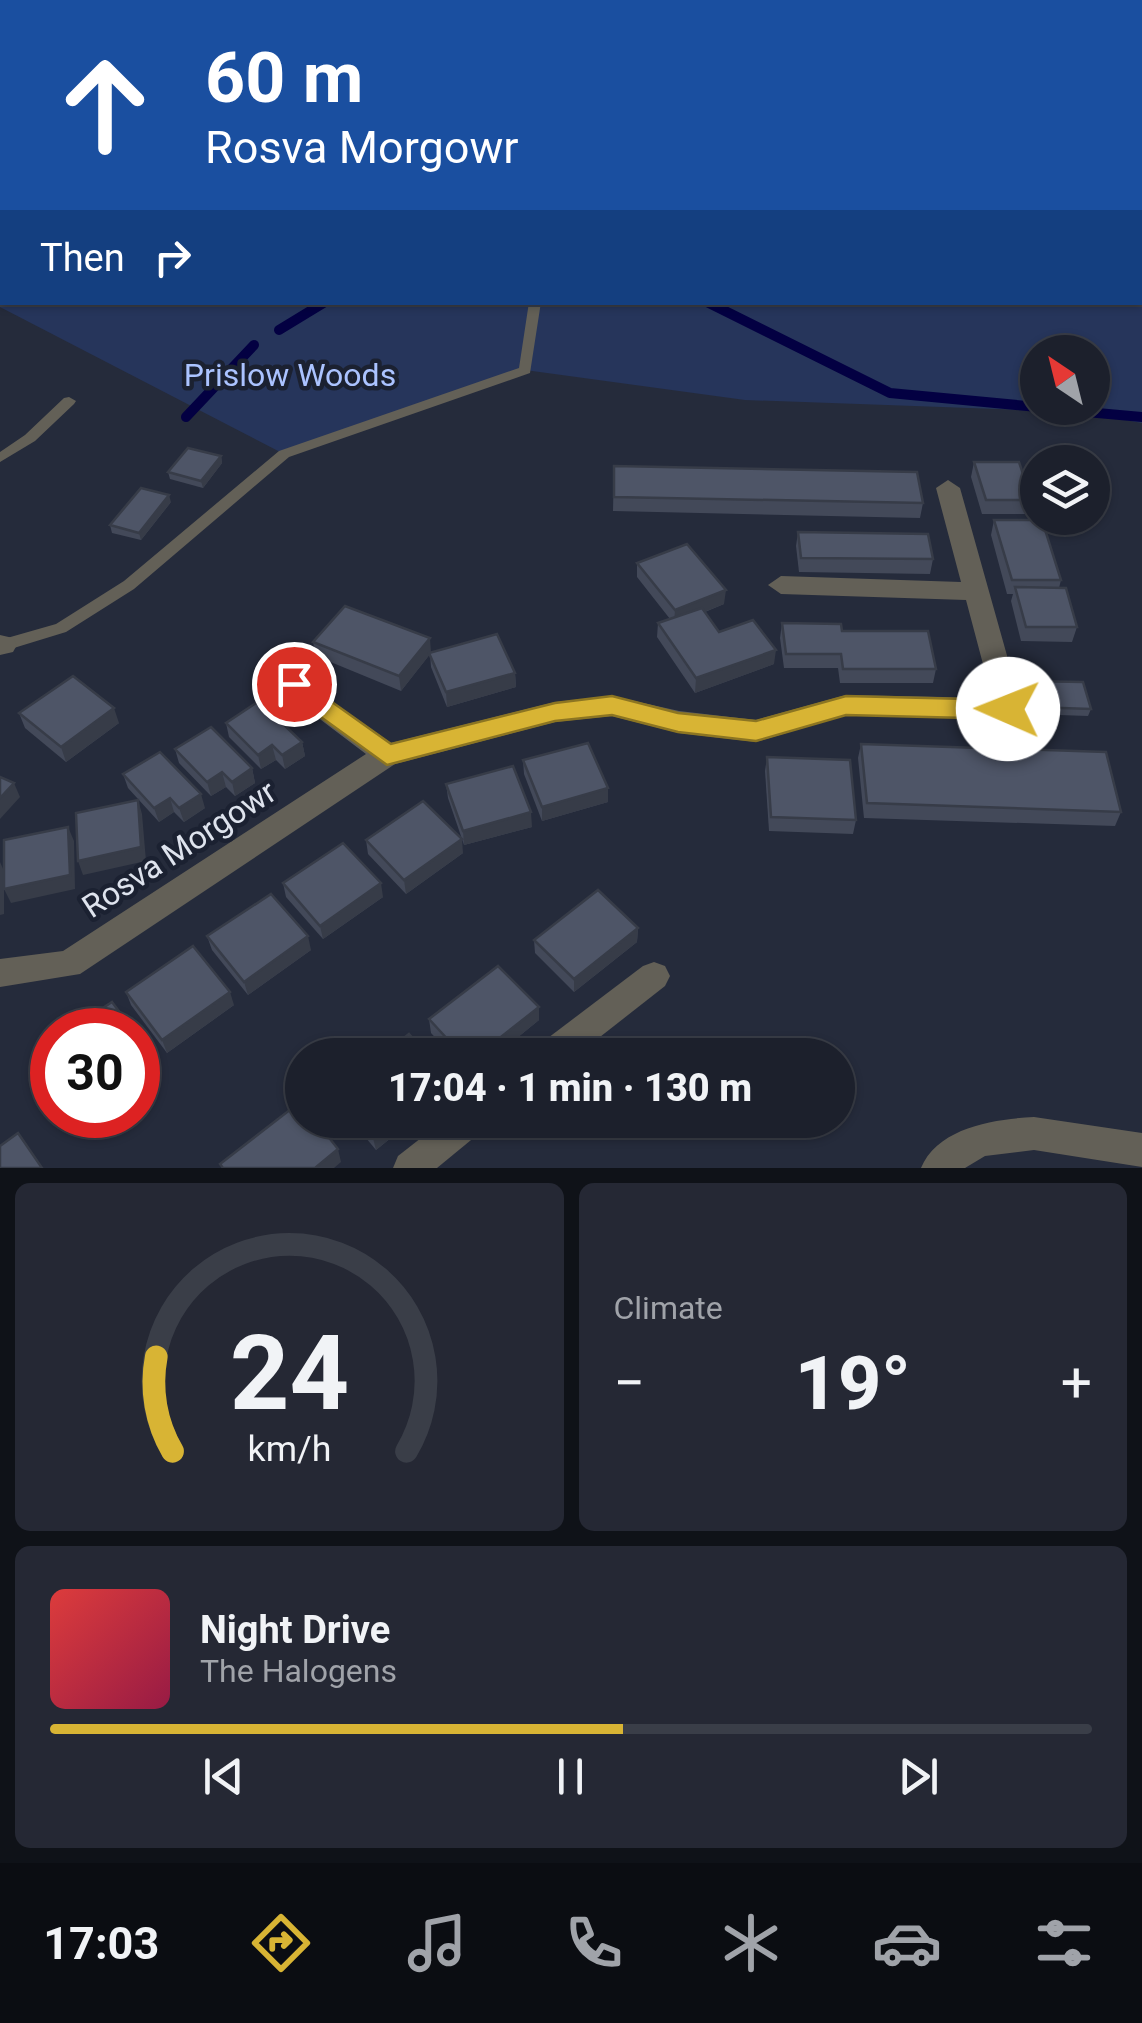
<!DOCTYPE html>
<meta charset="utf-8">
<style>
body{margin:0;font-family:Roboto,sans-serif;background:#252834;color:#f1f3f6;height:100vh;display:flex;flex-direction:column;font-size:38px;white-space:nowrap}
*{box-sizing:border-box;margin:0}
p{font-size:32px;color:#a0a3a9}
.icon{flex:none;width:55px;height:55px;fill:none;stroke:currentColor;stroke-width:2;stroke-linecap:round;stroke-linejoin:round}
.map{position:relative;height:1168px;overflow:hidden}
.details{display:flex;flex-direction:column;gap:15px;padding:15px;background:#0f1218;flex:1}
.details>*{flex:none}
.banner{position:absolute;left:0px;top:0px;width:1142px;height:305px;box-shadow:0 2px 8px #0004,0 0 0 2px #3a3e48;background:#1a4fa0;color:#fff;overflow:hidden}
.needle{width:65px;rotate:325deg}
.tools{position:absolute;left:1020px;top:335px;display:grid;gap:20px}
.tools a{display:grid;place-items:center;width:90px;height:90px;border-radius:50%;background:#1c202c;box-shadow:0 2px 8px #0004,0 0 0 2px #3a3e48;font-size:50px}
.speed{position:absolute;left:30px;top:1008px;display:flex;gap:20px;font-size:50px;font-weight:700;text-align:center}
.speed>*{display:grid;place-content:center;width:130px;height:130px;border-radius:50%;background:#1c202c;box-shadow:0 2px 8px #0004,0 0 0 2px #3a3e48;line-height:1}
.speed .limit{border:15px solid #d22;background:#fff;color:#111}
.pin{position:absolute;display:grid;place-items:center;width:85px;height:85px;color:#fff;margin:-42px;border:5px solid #fff;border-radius:50%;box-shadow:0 2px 10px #0007}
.me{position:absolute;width:110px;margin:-55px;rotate:271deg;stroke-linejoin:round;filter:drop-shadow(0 0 8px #0008)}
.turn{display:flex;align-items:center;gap:35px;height:210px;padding:0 40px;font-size:45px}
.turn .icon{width:130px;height:130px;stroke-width:2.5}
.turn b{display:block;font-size:70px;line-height:85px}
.then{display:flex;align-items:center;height:95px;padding:0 40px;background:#0003;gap:20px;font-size:38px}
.big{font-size:75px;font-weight:800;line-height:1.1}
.details .card{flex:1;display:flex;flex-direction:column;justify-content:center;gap:15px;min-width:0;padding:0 35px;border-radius:15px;background:#252834}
.details .dial{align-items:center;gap:0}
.dial svg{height:260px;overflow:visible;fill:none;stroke:#3a3e48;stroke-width:7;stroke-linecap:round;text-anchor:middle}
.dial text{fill:#f1f3f6;stroke:none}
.song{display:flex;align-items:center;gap:30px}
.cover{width:120px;height:120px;border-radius:15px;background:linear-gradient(135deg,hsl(0 70% 55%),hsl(340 70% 35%))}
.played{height:10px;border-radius:5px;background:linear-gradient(90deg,#d8b434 55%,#3a3e48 55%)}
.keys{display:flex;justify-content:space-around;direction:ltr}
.heat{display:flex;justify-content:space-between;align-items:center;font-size:55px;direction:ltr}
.details .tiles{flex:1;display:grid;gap:15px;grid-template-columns:1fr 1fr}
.card:last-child{grid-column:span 2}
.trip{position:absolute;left:285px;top:1038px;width:570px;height:100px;border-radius:50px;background:#1c202c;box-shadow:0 2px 8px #0004,0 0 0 2px #3a3e48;font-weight:800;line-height:100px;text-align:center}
.tab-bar{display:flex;height:160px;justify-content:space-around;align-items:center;background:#0b0d12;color:#a0a3a9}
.tab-bar .icon{width:70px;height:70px}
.tab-bar .active{color:#d8b434}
.tab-bar b{font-size:45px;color:#f1f3f6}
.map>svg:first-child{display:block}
</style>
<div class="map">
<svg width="1142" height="1168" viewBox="0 0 1142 1168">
<rect width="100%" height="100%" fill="#252b3b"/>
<g fill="#26355b" fill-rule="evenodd">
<polygon points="0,0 399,0 2,2 2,27"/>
<path d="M0,34L2,302H1140L1142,161V423L1080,412L745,400L525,370L284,454L0,307ZM1038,352H1092V408H1038Z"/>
</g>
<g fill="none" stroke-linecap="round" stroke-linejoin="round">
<g stroke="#030042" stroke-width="10">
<polyline points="707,302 890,393 1038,407"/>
<polyline points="279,330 325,302"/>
<polyline points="1042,408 1142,417"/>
<polyline points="186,417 254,345"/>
</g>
<g fill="#636057" fill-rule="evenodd">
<polygon points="468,0 492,0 494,2 472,2"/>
<polygon points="871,0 881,0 883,2 873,2"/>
<polygon points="529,302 541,302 530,373 289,457 134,589 66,632 4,651 0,650 0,640 56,624 124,581 279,451 519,368"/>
<polygon points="69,397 76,401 74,404 35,441 0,462 0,452 25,435 64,398"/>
</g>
<g fill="#636057" fill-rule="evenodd">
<polygon points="572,0 588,0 590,2 574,2"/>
<polygon points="1075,0 1099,0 1101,2 1077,2"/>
<rect x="1140" y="11" width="2" height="10"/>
<polygon points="948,480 960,488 1022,709 1018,716 846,715 756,742 679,733 612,716 555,722 395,764 80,974 0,987 0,959 63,951 366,754 284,692 280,685 284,678 293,675 391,743 555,702 612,696 679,711 756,720 846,695 992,698 966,600 781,594 768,585 781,576 961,582 936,488"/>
<polygon points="0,635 13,638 17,645 13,652 0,655"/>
<polygon points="654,962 665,966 670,976 665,986 577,1055 536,1055 540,1044 643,966"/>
<path d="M1034,1117L1142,1133V1167L1034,1150L985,1156L965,1168H921C938,1127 995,1119 1034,1117Z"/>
<polygon points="444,1120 487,1120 482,1131 437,1168 393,1168 398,1156"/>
</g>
</g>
<g fill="#434959">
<polygon points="221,456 222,463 203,488 170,479 168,472"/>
<polygon points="974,462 1032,500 1028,514 982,514 971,477"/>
<polygon points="614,466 923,503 920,518 613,511"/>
<polygon points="171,502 141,540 112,533 110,525"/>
<polygon points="994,520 1061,580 1059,588 1077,627 1072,642 1021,641 1011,601 1013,594 1007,594 991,535"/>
<polygon points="798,532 933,559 930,574 799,572 796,546"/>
<polygon points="637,563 724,604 705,612 719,632 774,664 695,693 657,637 658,623 670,619 637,577"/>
<polygon points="782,623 936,669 933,683 840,683 838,668 784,668 780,638"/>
<polygon points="313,642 431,652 515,673 516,687 447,707 431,667 430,654 401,691 316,656"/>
<polygon points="1026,681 1091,709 1088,716 1030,714 1023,688"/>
<polygon points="19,713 119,723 66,762 25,728"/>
<polygon points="226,723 302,742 305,756 285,769 276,760 261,769 229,737"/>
<polygon points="861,744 1121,812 1115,826 864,818 858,758"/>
<polygon points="175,749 252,768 255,783 235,796 226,787 211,796 179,763"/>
<polygon points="767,757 856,820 853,834 769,831 765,771"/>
<polygon points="523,760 608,802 542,821 524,774"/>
<polygon points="123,774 205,808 184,822 174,812 159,822 128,788"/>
<polygon points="446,784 532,827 464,845 448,798"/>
<polygon points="366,840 463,853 406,894 368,854"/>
<polygon points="283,883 383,897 323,939 286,897"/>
<polygon points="638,928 637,942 574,992 535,953 534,940"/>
<polygon points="207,936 311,950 248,995 212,950"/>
<polygon points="126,992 234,1005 167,1053 131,1005"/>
<polygon points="539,1007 539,1020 496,1055 451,1055 431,1033 429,1019"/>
<polygon points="351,1120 413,1120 376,1150"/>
</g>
<g fill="#373c48">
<polygon points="221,456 222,463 203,488 201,481"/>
<polygon points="169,495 171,502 141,540 139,533"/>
<polygon points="726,590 724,604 674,624 675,610"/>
<polygon points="430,638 431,653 401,691 399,676"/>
<polygon points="776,650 774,664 695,693 696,678"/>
<polygon points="515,673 516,687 447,707 446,692"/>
<polygon points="114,708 119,723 66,762 61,747"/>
<polygon points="302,742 305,756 285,769 282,755"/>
<polygon points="272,745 276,760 261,769 258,755"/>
<polygon points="252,768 255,783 235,796 232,782"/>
<polygon points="222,772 226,787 211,796 207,782"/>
<polygon points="14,783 20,797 0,819 0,798"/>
<polygon points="608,788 608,802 542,821 542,807"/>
<polygon points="201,794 205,808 184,822 179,808"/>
<polygon points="170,798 174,812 159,822 154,808"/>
<polygon points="138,800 142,814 146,861 83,875 78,861"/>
<polygon points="531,812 532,827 464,845 463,831"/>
<polygon points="68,827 74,841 75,889 11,903 4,889"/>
<polygon points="462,839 463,853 406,894 404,880"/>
<polygon points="0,862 4,871 4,914 0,915"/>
<polygon points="381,883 383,897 323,939 320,926"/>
<polygon points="638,928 637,942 574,992 574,979"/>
<polygon points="308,936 311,950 248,995 244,982"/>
<polygon points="230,992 234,1005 167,1053 162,1040"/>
<polygon points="539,1007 539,1020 496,1055 478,1055"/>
<polygon points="147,1050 152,1063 138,1073 138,1056"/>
<polygon points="395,1120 413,1120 376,1150 373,1138"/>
<polygon points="338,1149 341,1162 334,1168 315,1168"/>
</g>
<g fill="#4e5567" stroke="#373c48" stroke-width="2.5">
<polygon points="906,0 954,0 956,2 909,2"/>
<polygon points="984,0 1019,0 1021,2 985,2"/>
<polygon points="188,448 221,456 201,481 168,472"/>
<polygon points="974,462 1019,462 1032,500 986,500"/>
<polygon points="614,466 917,472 923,503 614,497"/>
<polygon points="141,488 169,495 139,533 110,525"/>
<polygon points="994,520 1042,520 1061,580 1012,580"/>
<polygon points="798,532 928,534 933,559 801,558"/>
<polygon points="687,544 726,590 675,610 637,563"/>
<polygon points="1015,587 1066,588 1077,627 1026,627"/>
<polygon points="345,606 430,638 399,676 313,642"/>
<polygon points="702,608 719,632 753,620 776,650 696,678 658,623"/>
<polygon points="782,623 841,624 842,631 928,631 936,669 843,669 841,654 786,654"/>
<polygon points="497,634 515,673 446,692 429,653"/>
<polygon points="73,676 114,708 61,747 19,713"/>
<polygon points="1026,681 1083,682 1091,709 1032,707"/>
<polygon points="259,701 302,742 282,755 272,745 258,755 226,723"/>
<polygon points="211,727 252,768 232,782 222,772 207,782 175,749"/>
<polygon points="588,743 608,788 542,807 523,760"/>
<polygon points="861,744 1106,752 1121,812 867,803"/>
<polygon points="160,752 201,794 179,808 170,798 154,808 123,774"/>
<polygon points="767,757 850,760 856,820 771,817"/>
<polygon points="513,766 531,812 463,831 446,784"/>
<polygon points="0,777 14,783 0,798"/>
<polygon points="138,800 141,847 78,861 76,813"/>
<polygon points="423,801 462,839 404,880 366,840"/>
<polygon points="68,827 70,875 4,889 4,840"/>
<polygon points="343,843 381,883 320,926 283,883"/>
<polygon points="598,890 638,928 574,979 534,940"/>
<polygon points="271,894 308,936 244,982 207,936"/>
<polygon points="193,946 230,992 162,1040 126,992"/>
<polygon points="498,966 539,1007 478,1055 462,1055 429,1019"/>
<polygon points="112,1002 133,1030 69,1030"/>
<polygon points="409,1034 428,1055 382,1055"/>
<polygon points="138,1037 147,1050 138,1056"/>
<polygon points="52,1041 52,1068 40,1050"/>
<polygon points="300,1102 302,1105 302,1120 315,1120 338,1149 315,1168 223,1168 220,1164"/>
<polygon points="359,1120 395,1120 373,1138"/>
<polygon points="18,1133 42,1168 0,1168 0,1146"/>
</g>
<polygon fill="#d8b434" stroke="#8c7522" stroke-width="2.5" points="294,675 391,744 555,703 612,696 678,713 756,721 846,696 1008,700 1020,709 1008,719 846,715 756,741 678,732 612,715 555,721 387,765 285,691 281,684 285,678"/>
<g text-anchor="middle" stroke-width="9" stroke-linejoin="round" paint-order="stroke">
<g font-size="32" fill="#abc3ff" stroke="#1b2131">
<text x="290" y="386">Prislow Woods</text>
</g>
<g font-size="32" fill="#dee3ed" stroke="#1b2131">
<text transform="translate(179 849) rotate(-33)" y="11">Rosva Morgowr</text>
</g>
</g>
</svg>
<div class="tools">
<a><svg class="needle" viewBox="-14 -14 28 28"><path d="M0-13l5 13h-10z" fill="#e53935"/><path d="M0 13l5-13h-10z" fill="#a0a3a9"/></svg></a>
<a><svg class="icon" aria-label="layers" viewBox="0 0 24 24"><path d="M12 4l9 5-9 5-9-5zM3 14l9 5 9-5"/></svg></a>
</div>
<div class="speed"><div class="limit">30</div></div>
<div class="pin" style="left:294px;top:684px;background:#d93025"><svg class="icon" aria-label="arrive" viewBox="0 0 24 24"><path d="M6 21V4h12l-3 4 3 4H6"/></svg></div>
<svg class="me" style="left:1008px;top:709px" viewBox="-20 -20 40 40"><circle r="19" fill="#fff"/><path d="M0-13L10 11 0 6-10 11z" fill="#d8b434"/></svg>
<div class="trip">17:04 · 1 min · 130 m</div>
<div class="banner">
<div class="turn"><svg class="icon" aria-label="ahead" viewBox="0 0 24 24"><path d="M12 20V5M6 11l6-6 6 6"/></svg><div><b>60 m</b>Rosva Morgowr</div></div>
<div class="then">Then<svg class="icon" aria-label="right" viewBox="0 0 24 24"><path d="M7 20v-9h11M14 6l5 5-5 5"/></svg></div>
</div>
</div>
<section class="details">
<div class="tiles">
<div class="card dial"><svg viewBox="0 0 100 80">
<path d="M14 69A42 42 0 1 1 86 69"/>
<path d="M14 69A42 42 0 0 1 9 40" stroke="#d8b434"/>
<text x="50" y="56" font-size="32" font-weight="700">24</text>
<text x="50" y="72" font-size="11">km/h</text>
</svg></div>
<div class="card"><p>Climate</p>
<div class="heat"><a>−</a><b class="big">19°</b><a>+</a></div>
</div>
<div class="card">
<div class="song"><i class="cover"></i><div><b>Night Drive</b><p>The Halogens</p></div></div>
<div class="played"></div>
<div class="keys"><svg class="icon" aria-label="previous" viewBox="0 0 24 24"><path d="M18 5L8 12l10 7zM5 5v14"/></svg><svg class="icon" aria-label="pause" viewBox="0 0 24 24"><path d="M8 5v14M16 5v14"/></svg><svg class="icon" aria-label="next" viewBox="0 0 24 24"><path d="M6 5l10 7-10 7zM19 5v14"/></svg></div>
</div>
</div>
</section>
<nav class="tab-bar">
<b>17:03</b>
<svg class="icon active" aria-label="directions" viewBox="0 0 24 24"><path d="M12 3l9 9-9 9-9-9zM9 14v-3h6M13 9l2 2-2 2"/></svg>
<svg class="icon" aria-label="music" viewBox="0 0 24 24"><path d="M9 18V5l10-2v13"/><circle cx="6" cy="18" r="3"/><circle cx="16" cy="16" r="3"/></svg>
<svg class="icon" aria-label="phone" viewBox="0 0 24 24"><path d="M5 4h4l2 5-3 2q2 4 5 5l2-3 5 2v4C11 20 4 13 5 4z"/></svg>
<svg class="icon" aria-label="climate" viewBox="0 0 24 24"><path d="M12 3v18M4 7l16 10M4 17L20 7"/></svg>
<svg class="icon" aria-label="car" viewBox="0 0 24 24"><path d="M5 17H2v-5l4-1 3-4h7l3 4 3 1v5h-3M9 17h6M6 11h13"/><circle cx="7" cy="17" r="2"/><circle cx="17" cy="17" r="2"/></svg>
<svg class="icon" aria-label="filters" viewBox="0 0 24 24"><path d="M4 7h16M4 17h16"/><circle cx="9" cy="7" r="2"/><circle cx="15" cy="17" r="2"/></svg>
</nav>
